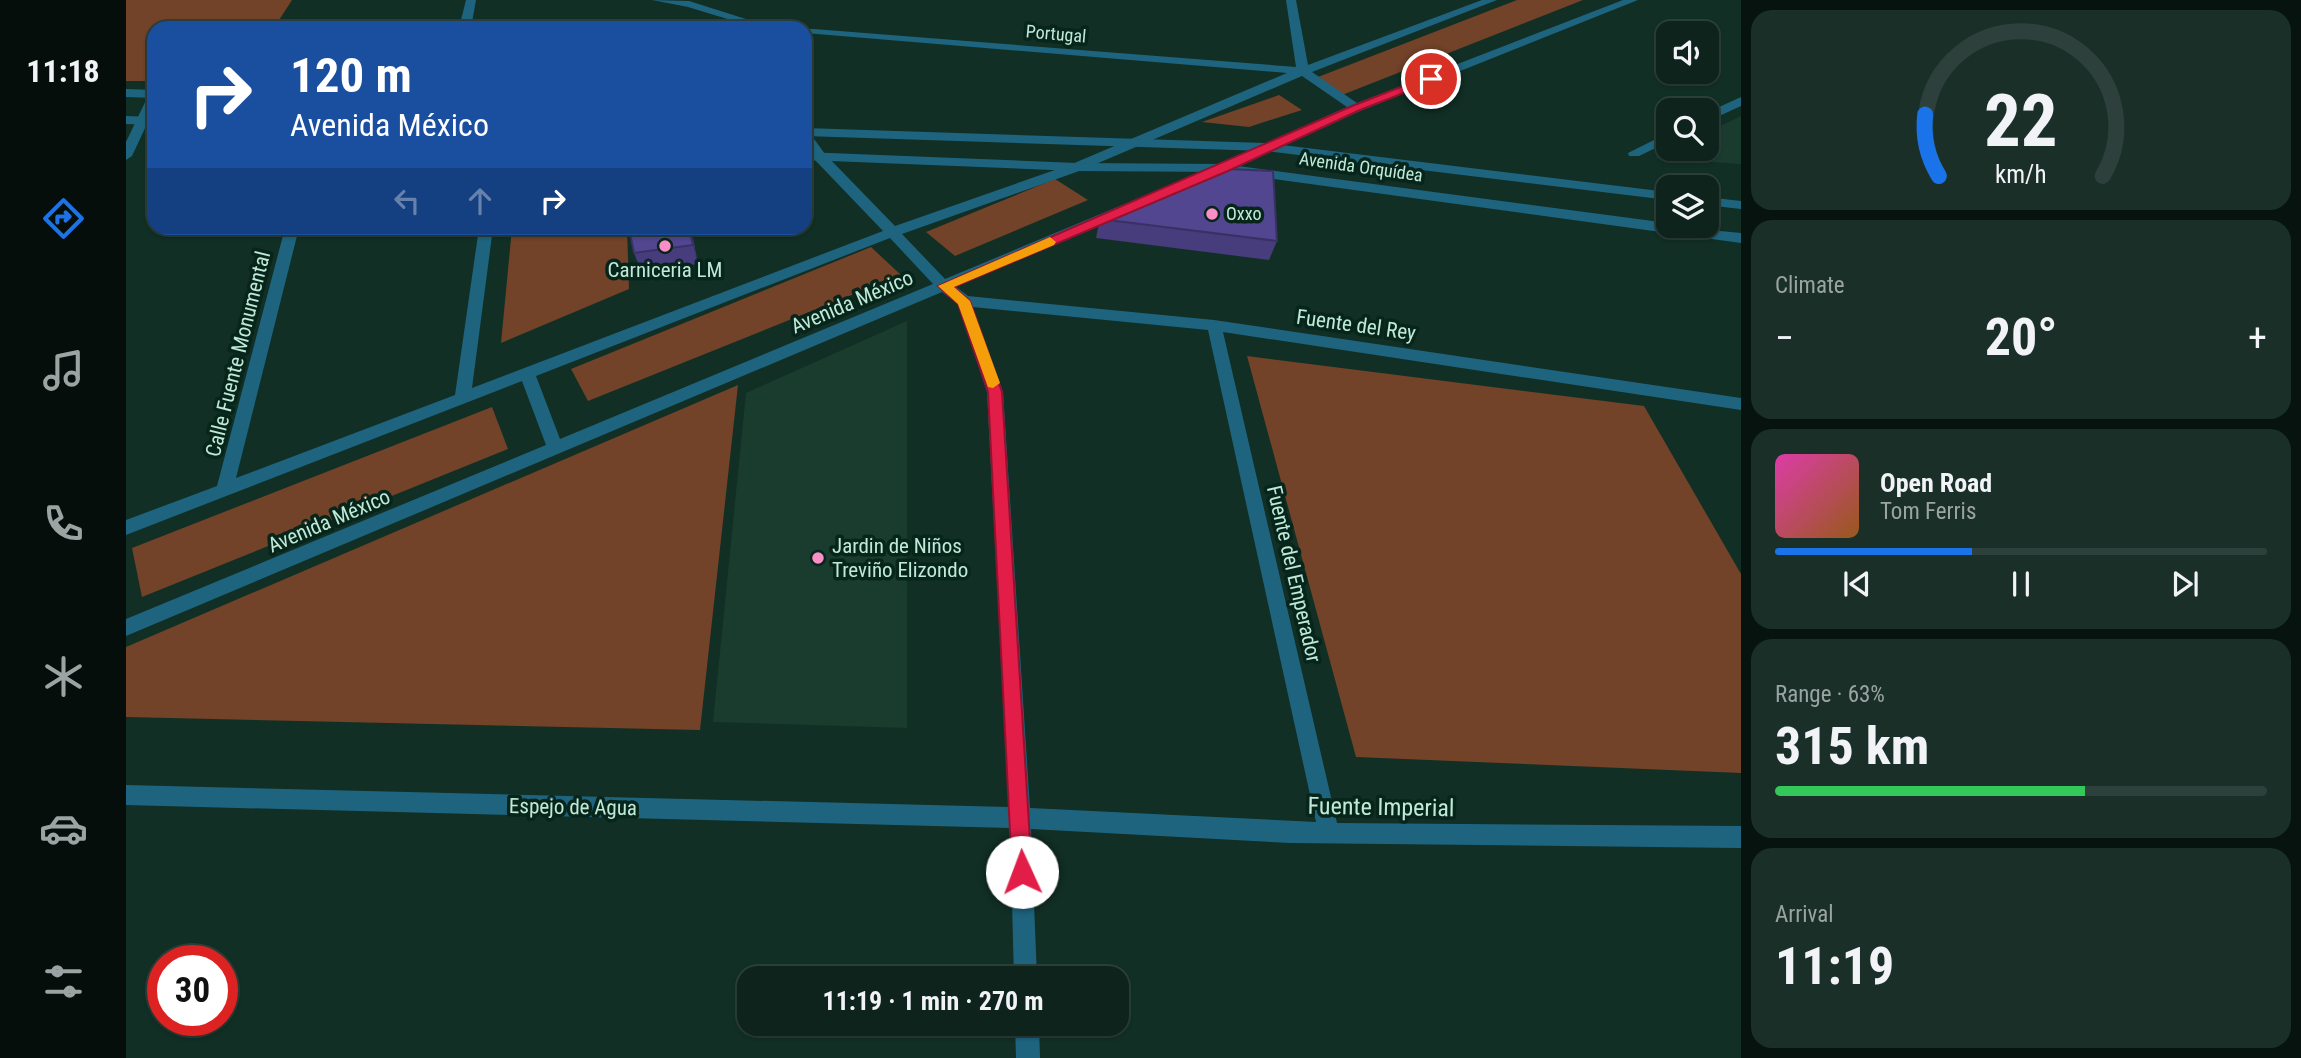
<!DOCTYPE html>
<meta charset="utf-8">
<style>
body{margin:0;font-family:"Roboto Condensed",sans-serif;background:#1b2f29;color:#f1f3f6;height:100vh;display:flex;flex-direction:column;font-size:26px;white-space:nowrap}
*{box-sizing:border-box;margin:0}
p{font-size:23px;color:#9aa4a3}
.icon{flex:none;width:38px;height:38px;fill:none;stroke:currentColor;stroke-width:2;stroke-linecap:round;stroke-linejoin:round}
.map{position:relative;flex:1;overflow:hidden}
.panel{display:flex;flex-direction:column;gap:10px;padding:10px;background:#07130f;width:560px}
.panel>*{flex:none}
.banner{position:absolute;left:21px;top:21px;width:665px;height:214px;border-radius:21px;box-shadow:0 2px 5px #0004,0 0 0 2px #2d403b;background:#1a4fa0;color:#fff;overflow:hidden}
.fabs{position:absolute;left:1530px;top:21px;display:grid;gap:14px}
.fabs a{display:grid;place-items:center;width:63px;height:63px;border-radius:14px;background:#0d231c;box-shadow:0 2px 5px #0004,0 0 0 2px #2d403b;font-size:35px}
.speed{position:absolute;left:21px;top:945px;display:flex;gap:14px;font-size:35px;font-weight:700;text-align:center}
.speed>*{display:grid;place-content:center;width:91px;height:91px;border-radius:50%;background:#0d231c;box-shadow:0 2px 5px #0004,0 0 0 2px #2d403b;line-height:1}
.speed .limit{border:10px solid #d22;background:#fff;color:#111}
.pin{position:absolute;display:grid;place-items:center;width:60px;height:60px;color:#fff;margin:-30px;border:4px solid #fff;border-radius:50%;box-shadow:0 2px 7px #0007}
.me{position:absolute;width:77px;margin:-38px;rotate:358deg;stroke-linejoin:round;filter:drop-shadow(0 0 5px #0008)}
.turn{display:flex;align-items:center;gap:24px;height:147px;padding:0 28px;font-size:32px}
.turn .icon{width:91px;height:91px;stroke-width:2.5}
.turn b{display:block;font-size:49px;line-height:60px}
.lanes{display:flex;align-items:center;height:66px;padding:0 28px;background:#0003;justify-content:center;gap:35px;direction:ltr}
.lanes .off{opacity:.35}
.big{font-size:52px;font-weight:700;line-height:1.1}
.panel .tile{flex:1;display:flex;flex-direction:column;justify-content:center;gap:10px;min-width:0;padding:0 24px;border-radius:21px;background:#1b2f29}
.panel .dial{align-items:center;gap:0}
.dial svg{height:182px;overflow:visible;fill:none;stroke:#2d403b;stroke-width:7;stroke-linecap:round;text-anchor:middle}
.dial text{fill:#f1f3f6;stroke:none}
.song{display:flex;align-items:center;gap:21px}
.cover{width:84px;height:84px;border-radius:10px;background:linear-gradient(135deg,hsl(320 70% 55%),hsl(30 70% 35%))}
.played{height:7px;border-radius:4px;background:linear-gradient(90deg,#1a73e8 40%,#2d403b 40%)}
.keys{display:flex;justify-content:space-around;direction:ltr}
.heat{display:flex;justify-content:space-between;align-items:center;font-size:38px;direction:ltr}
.charge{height:10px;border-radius:5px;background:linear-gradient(90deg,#34c759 63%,#2d403b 0)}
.trip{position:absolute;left:611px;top:966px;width:392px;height:70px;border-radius:21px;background:#0d231c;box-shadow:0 2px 5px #0004,0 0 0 2px #2d403b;font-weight:700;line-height:70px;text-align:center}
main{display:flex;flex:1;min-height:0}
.tab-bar{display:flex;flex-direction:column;width:126px;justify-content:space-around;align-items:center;background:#050e0b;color:#9aa4a3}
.tab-bar .icon{width:49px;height:49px}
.tab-bar .active{color:#1a73e8}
.tab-bar b{font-size:32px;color:#f1f3f6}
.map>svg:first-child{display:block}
</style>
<main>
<nav class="tab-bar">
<b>11:18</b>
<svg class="icon active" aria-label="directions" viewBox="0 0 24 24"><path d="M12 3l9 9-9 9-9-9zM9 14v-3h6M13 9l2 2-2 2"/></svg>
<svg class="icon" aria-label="music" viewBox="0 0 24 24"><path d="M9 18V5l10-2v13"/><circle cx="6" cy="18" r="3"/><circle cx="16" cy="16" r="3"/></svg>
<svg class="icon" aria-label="phone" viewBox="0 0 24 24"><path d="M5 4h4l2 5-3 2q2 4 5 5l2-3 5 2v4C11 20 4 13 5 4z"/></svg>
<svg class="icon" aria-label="climate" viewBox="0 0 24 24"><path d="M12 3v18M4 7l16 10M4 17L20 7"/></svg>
<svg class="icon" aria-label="car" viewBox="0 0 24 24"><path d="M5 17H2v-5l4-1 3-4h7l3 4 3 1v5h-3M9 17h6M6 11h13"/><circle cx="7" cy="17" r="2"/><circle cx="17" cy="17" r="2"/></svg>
<svg class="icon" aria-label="filters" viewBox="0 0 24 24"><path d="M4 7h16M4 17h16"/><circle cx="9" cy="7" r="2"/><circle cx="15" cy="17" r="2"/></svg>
</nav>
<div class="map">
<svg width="1615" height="1058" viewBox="0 0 1615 1058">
<rect width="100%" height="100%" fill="#112f25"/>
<g fill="#1a3c2f">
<polygon points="1615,116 1615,164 1529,158 1548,149 1580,149 1580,133"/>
<polygon points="781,321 781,728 587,722 620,393"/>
</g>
<g fill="#724229">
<polygon points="0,0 166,0 148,28 28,28 28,81 0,81"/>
<polygon points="1391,0 1457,0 1216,95 1192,77"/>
<polygon points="1153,95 1176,110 1123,127 1076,122"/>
<polygon points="929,179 962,200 829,256 800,232"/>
<polygon points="386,228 501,228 503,289 375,343"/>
<polygon points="745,247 775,275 462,401 445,369"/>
<polygon points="1121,356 1518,406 1615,574 1615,773 1230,757"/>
<polygon points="612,385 574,730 0,717 0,647"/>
<polygon points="366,407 382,449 16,597 6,548"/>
</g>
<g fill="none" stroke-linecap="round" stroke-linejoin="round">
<g fill="#1e647f" fill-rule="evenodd">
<polygon points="340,0 350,0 345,28 333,28"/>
<polygon points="526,0 563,1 642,26 631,28 562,7"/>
</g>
<g fill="#1e647f" fill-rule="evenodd">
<path d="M1160,0H1170L1182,65L1356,0H1371L1186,72L1231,103L1497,0H1512L1234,111L1102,171L829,286L842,296L1088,320L1615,398V410L1097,332L1211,823L1615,826V848L1164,843L905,829L911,978H888L884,828L0,805V785L883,807L861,392L832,304L816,292L0,636V619L420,445L396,381L0,535V520L91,486L159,228H173L110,478L329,395L353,228H367L346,388L757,231L689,160L679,144V131L683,132L699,154L769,226L946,164L1161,73L679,33V28H675L1170,67ZM1176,76L1221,107L1092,165L819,279L776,234L956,170ZM764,238L807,284L434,439L410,376ZM847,307L1082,330L1190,822L904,808L877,392Z"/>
<polygon points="636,25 657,25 663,28 630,28"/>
<polygon points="28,92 28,109 6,156 0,160 0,142 22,96"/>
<polygon points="1615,97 1615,106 1580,122 1580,113"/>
<polygon points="1542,133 1542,142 1513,156 1503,156 1502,153"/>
<polygon points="889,1024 913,1024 914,1058 890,1058"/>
</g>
<g fill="#1e647f" fill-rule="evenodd">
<polygon points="0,89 28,90 28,98 0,97"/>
<polygon points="0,116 28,117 28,125 0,124"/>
<polygon points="679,128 1139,143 1542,192 1542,200 1139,151 679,136"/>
<polygon points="679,152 951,163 1097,164 1542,223 1542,226 1615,233 1615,243 1097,172 951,171 679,160"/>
<polygon points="1580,197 1615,201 1615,209 1580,205"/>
</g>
</g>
<g fill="#473c7c">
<polygon points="974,219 1151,241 1143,260 970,238"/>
<polygon points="503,228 565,228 572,264 515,271 508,253"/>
</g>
<polygon fill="#393165" points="563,228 565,228 572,264 567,245"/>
<g fill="#524690" stroke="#393165" stroke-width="2">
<polygon points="1103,169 1147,171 1151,241 974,219"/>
<polygon points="503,228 563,228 567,245 508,253"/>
</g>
<polygon fill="#e11d48" stroke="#92132f" stroke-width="2" points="1305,75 1311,79 1309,81 1234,110 1102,171 828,287 844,301 876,392 906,872 903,879 896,882 889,879 886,872 862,392 832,304 812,286 1226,106"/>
<polygon fill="#f59e0b" points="924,237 930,242 928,245 828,287 844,301 874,383 867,388 862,387 832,304 812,286"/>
<g fill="#fa8fc7" stroke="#07251b" stroke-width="2.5">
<circle cx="1086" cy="214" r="7"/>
<circle cx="539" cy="246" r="7"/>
<circle cx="692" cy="558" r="7"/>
</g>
<g text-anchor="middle" stroke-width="7" stroke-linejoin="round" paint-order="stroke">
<g font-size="18" fill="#bfead8" stroke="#07251b">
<text transform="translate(930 34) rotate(5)" y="6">Portugal</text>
<text transform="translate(1235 167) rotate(8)" y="6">Avenida Orquídea</text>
</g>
<g font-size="18" fill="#bfead8" stroke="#07251b" text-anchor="start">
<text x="1100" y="220">Oxxo</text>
</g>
<g font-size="21" fill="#bfead8" stroke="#07251b">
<text x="539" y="277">Carniceria LM</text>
<text x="706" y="553" text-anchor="start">Jardin de Niños<tspan x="706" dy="24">Treviño Elizondo</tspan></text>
</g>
<g font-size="21" fill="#bfead8" stroke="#07251b">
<text transform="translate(726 302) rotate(-23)" y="7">Avenida México</text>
<text transform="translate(1230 325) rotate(8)" y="7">Fuente del Rey</text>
<text transform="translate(112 354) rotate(-76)" y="7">Calle Fuente Monumental</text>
<text transform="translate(203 521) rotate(-23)" y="7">Avenida México</text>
<text transform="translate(1168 574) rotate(77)" y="7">Fuente del Emperador</text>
<text transform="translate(447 807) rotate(1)" y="7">Espejo de Agua</text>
</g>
<g font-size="24" fill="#bfead8" stroke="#07251b">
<text transform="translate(1255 807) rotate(1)" y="8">Fuente Imperial</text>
</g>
</g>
</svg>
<div class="fabs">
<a><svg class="icon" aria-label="sound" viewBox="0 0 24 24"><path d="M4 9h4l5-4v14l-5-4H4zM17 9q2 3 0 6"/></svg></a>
<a><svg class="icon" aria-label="search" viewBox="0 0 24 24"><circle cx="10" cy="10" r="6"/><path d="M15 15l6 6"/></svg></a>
<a><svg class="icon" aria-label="layers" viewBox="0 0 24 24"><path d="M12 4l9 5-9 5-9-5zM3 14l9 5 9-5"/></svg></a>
</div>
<div class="speed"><div class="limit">30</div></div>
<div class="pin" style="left:1305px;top:79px;background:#d93025"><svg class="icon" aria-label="arrive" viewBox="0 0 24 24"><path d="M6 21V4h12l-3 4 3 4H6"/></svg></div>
<svg class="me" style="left:896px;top:872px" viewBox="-20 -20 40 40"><circle r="19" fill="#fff"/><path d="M0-13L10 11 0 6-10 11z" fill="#e11d48"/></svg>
<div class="trip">11:19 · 1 min · 270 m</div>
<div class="banner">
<div class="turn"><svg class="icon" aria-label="right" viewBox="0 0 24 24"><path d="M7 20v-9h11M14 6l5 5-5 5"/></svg><div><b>120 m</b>Avenida México</div></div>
<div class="lanes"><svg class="icon off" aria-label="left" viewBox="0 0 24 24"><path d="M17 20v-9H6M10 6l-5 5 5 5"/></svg><svg class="icon off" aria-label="ahead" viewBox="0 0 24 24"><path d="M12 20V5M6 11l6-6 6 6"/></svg><svg class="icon" aria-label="right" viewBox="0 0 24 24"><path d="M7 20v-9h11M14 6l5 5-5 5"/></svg></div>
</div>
</div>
<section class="panel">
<div class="tile dial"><svg viewBox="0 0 100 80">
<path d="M14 69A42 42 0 1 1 86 69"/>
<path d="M14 69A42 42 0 0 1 8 42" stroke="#1a73e8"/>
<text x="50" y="56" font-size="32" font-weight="700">22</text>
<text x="50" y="72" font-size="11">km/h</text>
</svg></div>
<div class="tile"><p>Climate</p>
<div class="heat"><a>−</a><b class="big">20°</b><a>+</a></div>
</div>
<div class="tile">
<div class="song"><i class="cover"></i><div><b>Open Road</b><p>Tom Ferris</p></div></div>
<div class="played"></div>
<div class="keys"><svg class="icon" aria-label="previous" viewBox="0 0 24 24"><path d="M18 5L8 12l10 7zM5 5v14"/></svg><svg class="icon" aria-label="pause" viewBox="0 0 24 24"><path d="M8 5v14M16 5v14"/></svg><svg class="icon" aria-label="next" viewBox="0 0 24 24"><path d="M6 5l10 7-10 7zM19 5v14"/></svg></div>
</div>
<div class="tile"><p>Range · 63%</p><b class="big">315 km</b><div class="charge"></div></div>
<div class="tile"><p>Arrival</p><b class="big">11:19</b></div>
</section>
</main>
